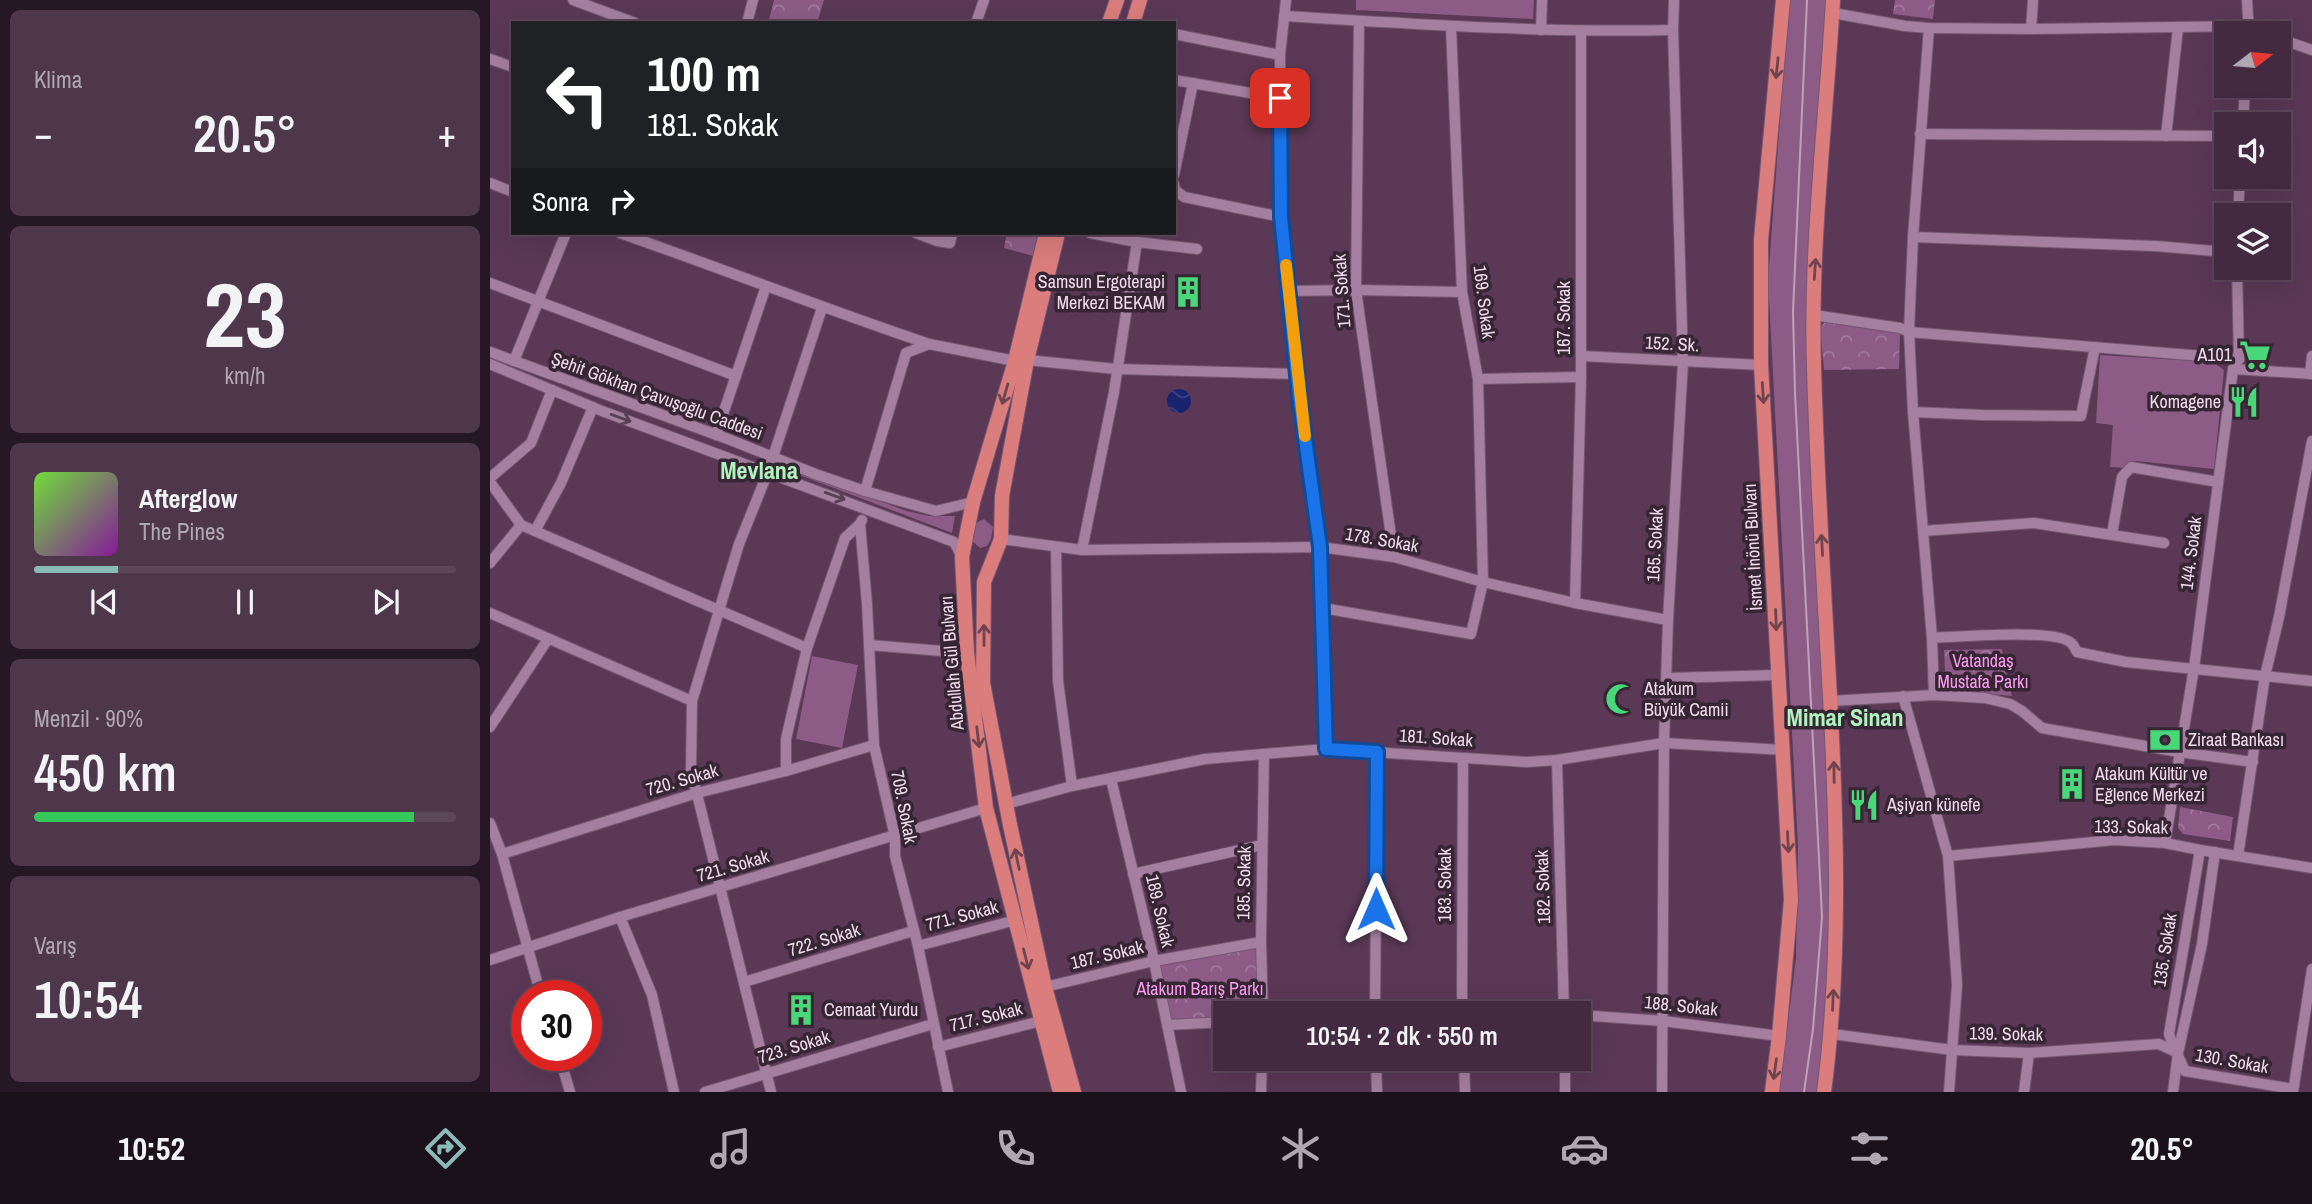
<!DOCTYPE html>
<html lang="tr">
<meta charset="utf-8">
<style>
body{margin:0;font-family:"Archivo Narrow",sans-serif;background:#4e364b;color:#f1f3f6;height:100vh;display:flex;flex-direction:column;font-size:26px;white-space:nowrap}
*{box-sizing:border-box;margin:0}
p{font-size:23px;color:#afa7b1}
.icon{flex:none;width:38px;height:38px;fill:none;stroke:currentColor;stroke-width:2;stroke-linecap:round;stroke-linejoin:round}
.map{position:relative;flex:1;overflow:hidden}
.panel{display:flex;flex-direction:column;gap:10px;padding:10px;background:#251723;width:490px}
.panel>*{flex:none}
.top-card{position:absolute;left:21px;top:21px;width:665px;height:214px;border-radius:0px;box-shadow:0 7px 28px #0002,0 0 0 2px #5c4659;background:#202124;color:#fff;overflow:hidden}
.needle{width:46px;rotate:74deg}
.buttons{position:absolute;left:1724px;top:21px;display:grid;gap:14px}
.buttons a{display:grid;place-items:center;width:77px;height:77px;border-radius:0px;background:#442a40;box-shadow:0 7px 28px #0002,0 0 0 2px #5c4659;font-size:35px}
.speed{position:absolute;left:21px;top:980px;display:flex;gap:14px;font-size:35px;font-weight:700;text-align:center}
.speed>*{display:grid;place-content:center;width:91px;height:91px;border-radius:50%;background:#442a40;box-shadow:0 7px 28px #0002,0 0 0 2px #5c4659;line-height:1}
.speed .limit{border:10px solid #d22;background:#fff;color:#111}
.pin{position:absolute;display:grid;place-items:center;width:60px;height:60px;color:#fff;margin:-30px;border-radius:14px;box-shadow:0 4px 10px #0006}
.me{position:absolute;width:77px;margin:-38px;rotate:0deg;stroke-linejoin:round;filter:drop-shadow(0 0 5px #0008)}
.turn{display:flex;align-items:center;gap:24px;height:147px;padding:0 21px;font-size:32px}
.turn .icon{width:91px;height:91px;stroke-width:2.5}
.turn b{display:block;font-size:49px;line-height:60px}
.then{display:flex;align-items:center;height:66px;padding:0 21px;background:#0003;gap:14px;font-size:26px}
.big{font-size:52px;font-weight:600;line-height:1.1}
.panel .card{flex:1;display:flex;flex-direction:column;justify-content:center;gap:10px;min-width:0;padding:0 24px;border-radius:10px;background:#4e364b}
.panel .dial{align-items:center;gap:0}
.dial b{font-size:91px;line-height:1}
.song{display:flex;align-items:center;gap:21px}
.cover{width:84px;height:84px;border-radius:10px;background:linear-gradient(135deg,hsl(100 70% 55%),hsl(290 70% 35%))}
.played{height:7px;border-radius:4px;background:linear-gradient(90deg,#8bbbb9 20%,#5c4659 20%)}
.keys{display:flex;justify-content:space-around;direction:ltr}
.heat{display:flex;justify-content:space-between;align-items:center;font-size:38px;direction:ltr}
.charge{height:10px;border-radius:5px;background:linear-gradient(90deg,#34c759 90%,#5c4659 0)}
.trip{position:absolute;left:723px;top:1001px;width:378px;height:70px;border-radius:0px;background:#442a40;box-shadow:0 7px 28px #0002,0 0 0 2px #5c4659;font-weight:600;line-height:70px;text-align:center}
.tab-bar{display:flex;height:112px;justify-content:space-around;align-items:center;background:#1b111a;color:#afa7b1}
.tab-bar .icon{width:49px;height:49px}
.tab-bar .active{color:#8bbbb9}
.tab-bar b{font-size:32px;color:#f1f3f6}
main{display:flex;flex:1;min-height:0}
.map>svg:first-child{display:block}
</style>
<main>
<section class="panel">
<div class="card"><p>Klima</p>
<div class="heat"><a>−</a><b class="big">20.5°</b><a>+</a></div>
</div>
<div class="card dial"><b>23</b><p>km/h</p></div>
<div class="card">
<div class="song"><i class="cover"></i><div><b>Afterglow</b><p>The Pines</p></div></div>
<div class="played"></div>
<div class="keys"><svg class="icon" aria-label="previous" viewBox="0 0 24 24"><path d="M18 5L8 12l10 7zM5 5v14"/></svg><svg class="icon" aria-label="pause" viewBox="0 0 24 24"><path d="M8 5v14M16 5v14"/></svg><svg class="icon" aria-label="next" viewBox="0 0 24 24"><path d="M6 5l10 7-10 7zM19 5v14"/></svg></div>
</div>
<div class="card"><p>Menzil · 90%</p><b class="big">450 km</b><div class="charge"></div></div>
<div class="card"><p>Varış</p><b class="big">10:54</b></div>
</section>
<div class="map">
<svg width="1822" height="1092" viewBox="0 0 1822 1092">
<defs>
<pattern id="park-crowns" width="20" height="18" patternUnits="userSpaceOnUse" patternTransform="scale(1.75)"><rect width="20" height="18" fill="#8c5c86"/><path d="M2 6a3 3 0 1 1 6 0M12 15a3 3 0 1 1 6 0" fill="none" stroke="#a27a9d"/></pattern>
<pattern id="water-waves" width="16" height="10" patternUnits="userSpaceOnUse" patternTransform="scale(1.75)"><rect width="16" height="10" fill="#1a236e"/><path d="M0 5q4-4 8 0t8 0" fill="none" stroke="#3c4283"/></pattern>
</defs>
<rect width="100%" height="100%" fill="#5a3856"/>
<g fill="#8c5c86">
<polygon points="866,0 1044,0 1043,19 866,10"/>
<polygon points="1299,0 1336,0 1318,290 1347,887 1335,1092 1289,1092 1306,958 1308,846 1278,280"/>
<polygon points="1610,355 1723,362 1734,370 1724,469 1646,461 1635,468 1620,467 1623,425 1606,423"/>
<polygon points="288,464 417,511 439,516 465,516 462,533 286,466"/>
<polygon points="494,519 503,527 501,539 497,546 490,548 481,540 484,524"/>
<polygon points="322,656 368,665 352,748 306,739"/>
</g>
<g fill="url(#park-crowns)">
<polygon points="284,0 334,0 327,23 278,23"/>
<polygon points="1405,0 1445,0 1443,19 1403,14"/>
<polygon points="517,233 553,233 547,257 514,248"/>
<polygon points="1336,321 1410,332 1409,369 1334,370 1330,327"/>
<polygon points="1512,649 1522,696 1456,690 1454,650"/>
<polygon points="1690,807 1743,817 1740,841 1693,834 1688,828"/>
<polygon points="771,942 773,1013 735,1013 735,1022 677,1025 664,961"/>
</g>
<circle fill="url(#water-waves)" cx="689" cy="401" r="12"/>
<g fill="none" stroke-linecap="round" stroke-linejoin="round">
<defs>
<g id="minor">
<polyline points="83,0 145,23"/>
<polyline points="796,0 790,55 791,217 809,395 830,547 836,749"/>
<polyline points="1757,0 1759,32"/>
<polyline points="1343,13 1415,26 1439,28 1541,29 1759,26 1777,33"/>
<path d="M794,16C924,24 1053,33 1183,30"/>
<polyline points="869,21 866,290 904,557"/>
<polyline points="257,23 263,0"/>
<polyline points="486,23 494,0"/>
<polyline points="1541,29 1543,0"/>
<polyline points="1051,30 1052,0"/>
<polyline points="684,34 790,55"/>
<polyline points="1788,38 1822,50"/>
<polyline points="0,59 23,67"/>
<polyline points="684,80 790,98"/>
<polyline points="1753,124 1755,86"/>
<polyline points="1430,134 1736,136"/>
<polyline points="1676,136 1688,28"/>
<polyline points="684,175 703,83"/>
<polyline points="0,183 23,192"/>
<polyline points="684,184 685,190 694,197 791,217"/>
<polyline points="1748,215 1750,177"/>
<path d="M130,233C233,269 335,309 439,344"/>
<polyline points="426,233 447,241 460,243 462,233"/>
<polyline points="600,233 647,242 707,249"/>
<polyline points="1423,237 1665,246 1736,252"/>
<polyline points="0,283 246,376"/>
<polyline points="799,291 866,290 972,292"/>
<polyline points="1324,315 1410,328 1419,332 1423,237 1439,28"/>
<polyline points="0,352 238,439 328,475 375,491 446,511 483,502"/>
<polyline points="1091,356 1271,365"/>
<polyline points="537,360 626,369 808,374"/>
<polyline points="24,361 76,233"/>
<polyline points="0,364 112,411 464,542 472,557"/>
<polyline points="1743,369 1822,374"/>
<polyline points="1820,374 1822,356"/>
<polyline points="988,379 1091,377"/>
<polyline points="1423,412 1492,415 1591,416 1605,347"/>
<polyline points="226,435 276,286"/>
<polyline points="0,478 41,443 62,390"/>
<polyline points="0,482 31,525 0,563"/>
<polyline points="375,491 416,353 439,344 525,361"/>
<polyline points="370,524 377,604 384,745 405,837 405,856 428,946 458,1092"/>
<polyline points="31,525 317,648"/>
<polyline points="45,531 71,483 103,407"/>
<polyline points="1433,531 1544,523 1674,543"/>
<polyline points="1622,534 1632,477 1641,467 1728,482"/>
<polyline points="511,539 592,550 830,547 904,557 993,582 1085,603 1178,620"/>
<polyline points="566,548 568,681 582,786"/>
<polyline points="592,550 624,392 647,242"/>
<polyline points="1085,603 1091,377 1091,32"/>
<polyline points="833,608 981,634 993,582 988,379 972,292 961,27"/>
<polyline points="0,613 202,701"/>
<polyline points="1442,638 1423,412 1419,332 1749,359"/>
<polyline points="379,645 477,653"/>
<polyline points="1177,678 1288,675"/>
<path d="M1444,695L1442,638C1467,637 1566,628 1581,643C1584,645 1585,649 1587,652L1636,662L1822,681"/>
<polyline points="1413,696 1458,856 1467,985 1459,1092"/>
<polyline points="1340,701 1444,695 1495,698 1520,704 1532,711 1552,728 1689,752 1763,762"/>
<polyline points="0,727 58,639"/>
<polyline points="1067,760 1074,1013"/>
<polyline points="296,771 296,739 317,648 355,538 370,524 372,520"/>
<polyline points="621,779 664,961 691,1092"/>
<polyline points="516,804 582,786 715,759 774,754 836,749 1037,762 1067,760 1174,743 1294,750"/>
<polyline points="0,823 12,854 51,996"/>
<polyline points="1675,843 1704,668 1743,369 1749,359 1747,268"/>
<path d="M1710,850L1679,1034C1683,1047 1690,1059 1695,1071L1803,1089"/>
<polyline points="12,854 207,793 296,771 384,745"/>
<polyline points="1458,856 1624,840 1675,843 1710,850 1822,868"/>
<polyline points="1748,856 1775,676 1789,617 1822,441"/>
<polyline points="643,874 772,845"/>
<polyline points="130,917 162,995 184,1092"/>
<polyline points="428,946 526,920"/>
<polyline points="0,960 130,917 496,808"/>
<polyline points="254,982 423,931"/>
<polyline points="555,987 664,961 771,942"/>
<polyline points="773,1013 771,942 774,754"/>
<polyline points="885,1013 887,752"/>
<polyline points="972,1013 973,758"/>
<polyline points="1088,1015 1173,1021 1289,1036"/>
<polyline points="677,1025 735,1022"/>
<polyline points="1342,1034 1462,1050 1539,1053 1669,1044 1688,1053"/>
<polyline points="448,1047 551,1021"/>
<polyline points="69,1055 80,1092"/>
<polyline points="886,1059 887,1092"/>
<polyline points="974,1059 975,1092"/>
<polyline points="1075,1059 1075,1092"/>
<polyline points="215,1092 443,1024"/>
<polyline points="281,1092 201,770 202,701 249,544 278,472 332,308"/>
<polyline points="771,1092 772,1059"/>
<polyline points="1172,1092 1174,743 1178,620 1193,362 1183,30 1184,0"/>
<polyline points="1534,1092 1539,1053"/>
<polyline points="1683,1092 1688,1053 1712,944 1725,852"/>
<polyline points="1803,1092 1822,969"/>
</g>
<g id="major">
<polyline points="619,23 627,0"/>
<polyline points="643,23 650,0"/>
<polyline points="556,233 525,361 483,502 472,557 477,653 496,808 570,1092"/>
<polyline points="568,233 537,360 512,496 511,539 494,582 493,683 520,825 555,987 584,1092"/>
<polyline points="1282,1092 1289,1036 1301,900 1271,365 1271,240 1293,0"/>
<path d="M1334,1092C1351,962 1347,828 1340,697C1334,587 1327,477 1324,368C1320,245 1336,122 1343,0"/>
</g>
</defs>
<use href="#minor" stroke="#745770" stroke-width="12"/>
<use href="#major" stroke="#745770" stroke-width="16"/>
<use href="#minor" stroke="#a57fa0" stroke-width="10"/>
<use href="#major" stroke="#db7d7d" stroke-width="14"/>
<polyline stroke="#bda3b9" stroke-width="2" points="1314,1092 1323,1029 1332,917 1305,394 1303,312 1317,0"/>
</g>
<defs><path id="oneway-shaft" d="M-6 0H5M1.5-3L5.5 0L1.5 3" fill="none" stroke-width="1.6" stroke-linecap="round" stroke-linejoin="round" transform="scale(1.75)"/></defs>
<g stroke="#70444e">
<use href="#oneway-shaft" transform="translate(1287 68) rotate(96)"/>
<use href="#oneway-shaft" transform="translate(1325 269) rotate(-86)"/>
<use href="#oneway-shaft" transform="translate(1273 393) rotate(86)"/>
<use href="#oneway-shaft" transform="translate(515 394) rotate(106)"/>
<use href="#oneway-shaft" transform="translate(1332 545) rotate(-93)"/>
<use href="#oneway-shaft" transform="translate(1286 620) rotate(88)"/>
<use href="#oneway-shaft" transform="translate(494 635) rotate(-90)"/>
<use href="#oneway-shaft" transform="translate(488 737) rotate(83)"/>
<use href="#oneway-shaft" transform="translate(1344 772) rotate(-91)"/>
<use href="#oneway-shaft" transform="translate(1298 842) rotate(87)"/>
<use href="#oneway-shaft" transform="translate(527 859) rotate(-102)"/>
<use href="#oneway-shaft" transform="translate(536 959) rotate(76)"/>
<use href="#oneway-shaft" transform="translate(1343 1000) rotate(-88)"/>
<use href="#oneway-shaft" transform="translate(1285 1069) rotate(98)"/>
</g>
<g stroke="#574154">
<use href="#oneway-shaft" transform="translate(131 418) rotate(20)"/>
<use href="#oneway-shaft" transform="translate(345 496) rotate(20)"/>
</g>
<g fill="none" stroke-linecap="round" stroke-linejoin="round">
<defs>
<polyline id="route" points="790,98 791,217 809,395 830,547 836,749 887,752 886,909"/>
</defs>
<use href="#route" stroke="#114b97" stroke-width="18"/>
<use href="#route" stroke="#1a73e8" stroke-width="12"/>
<polyline stroke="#f59e0b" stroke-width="12" points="796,265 815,436"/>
</g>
<defs>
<symbol id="building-bare" viewBox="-9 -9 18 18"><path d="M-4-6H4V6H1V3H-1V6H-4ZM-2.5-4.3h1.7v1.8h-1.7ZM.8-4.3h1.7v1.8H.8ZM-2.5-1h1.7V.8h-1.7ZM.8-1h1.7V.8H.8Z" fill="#48d779" stroke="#362634" stroke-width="2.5" paint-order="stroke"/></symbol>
<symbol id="supermarket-bare" viewBox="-9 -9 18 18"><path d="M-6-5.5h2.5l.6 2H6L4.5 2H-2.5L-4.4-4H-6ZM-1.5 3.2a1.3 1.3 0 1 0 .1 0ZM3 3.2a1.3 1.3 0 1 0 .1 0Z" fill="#48d779" stroke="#362634" stroke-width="2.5" paint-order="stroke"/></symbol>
<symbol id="restaurant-bare" viewBox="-9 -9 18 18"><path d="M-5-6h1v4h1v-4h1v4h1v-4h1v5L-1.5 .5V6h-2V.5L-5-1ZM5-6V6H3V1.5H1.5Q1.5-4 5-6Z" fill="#48d779" stroke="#362634" stroke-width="2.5" paint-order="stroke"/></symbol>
<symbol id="mosque-bare" viewBox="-9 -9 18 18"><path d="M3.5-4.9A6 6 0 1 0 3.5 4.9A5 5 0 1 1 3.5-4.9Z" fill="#48d779" stroke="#362634" stroke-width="2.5" paint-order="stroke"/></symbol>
<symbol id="bank-bare" viewBox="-9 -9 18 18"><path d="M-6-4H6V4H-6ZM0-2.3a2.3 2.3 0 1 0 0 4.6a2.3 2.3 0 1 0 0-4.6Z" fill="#48d779" stroke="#362634" stroke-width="2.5" paint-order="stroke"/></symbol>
</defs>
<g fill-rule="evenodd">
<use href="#building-bare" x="676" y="270" width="44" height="44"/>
<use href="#supermarket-bare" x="1743" y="333" width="44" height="44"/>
<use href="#restaurant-bare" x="1732" y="380" width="44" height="44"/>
<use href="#mosque-bare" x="1109" y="677" width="44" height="44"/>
<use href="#bank-bare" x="1653" y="718" width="44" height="44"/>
<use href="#building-bare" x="1560" y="762" width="44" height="44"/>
<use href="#restaurant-bare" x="1352" y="783" width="44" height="44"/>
<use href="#building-bare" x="289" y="988" width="44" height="44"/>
</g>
<g text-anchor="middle" stroke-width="7" stroke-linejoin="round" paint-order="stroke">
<g font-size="18" fill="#f0daec" stroke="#362634" text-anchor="start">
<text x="675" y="288" text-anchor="end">Samsun Ergoterapi<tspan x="675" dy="21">Merkezi BEKAM</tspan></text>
<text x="1742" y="361" text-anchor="end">A101</text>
<text x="1731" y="408" text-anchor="end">Komagene</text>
<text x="1154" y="695">Atakum<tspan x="1154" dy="21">Büyük Camii</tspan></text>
<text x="1698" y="746">Ziraat Bankası</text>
<text x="1605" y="780">Atakum Kültür ve<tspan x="1605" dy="21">Eğlence Merkezi</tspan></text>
<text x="1397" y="811">Aşiyan künefe</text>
<text x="334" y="1016">Cemaat Yurdu</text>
</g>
<g font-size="18" fill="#f0daec" stroke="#362634">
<text transform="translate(852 291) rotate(-94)" y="6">171. Sokak</text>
<text transform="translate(994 302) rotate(83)" y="6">169. Sokak</text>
<text transform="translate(1074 318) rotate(-90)" y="6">167. Sokak</text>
<text transform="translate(1182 344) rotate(3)" y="6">152. Sk.</text>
<text transform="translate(167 396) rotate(20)" y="6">Şehit Gökhan Çavuşoğlu Caddesi</text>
<text transform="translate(892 540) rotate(10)" y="6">178. Sokak</text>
<text transform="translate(1165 545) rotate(-87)" y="6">165. Sokak</text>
<text transform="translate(1263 547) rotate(-93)" y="6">İsmet İnönü Bulvarı</text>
<text transform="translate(1701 553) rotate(-83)" y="6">144. Sokak</text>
<text transform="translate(462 663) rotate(-95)" y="6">Abdullah Gül Bulvarı</text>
<text transform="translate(946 738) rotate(4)" y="6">181. Sokak</text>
<text transform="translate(192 780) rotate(-16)" y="6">720. Sokak</text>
<text transform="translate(414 807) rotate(79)" y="6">709. Sokak</text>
<text transform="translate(1641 827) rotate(1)" y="6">133. Sokak</text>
<text transform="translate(243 866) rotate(-16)" y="6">721. Sokak</text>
<text transform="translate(754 883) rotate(-89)" y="6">185. Sokak</text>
<text transform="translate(955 885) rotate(-90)" y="6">183. Sokak</text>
<text transform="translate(1053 887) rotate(-92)" y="6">182. Sokak</text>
<text transform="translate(670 911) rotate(77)" y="6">189. Sokak</text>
<text transform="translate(472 916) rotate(-15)" y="6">771. Sokak</text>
<text transform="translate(334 940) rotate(-17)" y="6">722. Sokak</text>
<text transform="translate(1675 950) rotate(-81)" y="6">135. Sokak</text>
<text transform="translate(617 955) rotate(-13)" y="6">187. Sokak</text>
<text transform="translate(1191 1006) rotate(6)" y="6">188. Sokak</text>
<text transform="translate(496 1017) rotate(-14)" y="6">717. Sokak</text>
<text transform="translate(1516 1034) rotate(1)" y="6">139. Sokak</text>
<text transform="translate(304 1047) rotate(-17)" y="6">723. Sokak</text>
<text transform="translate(1742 1061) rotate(10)" y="6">130. Sokak</text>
</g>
<g font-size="18" fill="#fc9af1" stroke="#362634">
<text x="1493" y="667">Vatandaş<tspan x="1493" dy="21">Mustafa Parkı</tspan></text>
<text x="710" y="995">Atakum Barış Parkı</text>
</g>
<g font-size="24" font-weight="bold" fill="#aff3be" stroke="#362634">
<text x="269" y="479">Mevlana</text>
<text x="1355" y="726">Mimar Sinan</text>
</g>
</g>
</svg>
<div class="buttons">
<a><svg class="needle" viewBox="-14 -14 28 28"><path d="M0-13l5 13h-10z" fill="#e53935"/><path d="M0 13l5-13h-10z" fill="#afa7b1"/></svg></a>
<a><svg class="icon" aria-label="sound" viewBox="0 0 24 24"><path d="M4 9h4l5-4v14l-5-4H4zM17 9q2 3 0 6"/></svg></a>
<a><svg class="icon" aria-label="layers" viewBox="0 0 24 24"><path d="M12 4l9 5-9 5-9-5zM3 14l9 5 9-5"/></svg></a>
</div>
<div class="speed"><div class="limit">30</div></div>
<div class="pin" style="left:790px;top:98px;background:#d93025"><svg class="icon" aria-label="arrive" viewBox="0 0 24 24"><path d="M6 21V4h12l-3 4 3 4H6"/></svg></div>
<svg class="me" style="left:886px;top:909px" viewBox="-20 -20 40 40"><path d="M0-17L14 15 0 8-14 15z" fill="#1a73e8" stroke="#fff" stroke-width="4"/></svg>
<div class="trip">10:54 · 2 dk · 550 m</div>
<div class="top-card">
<div class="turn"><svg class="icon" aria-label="left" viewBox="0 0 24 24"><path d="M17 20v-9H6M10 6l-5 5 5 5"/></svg><div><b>100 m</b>181. Sokak</div></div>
<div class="then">Sonra<svg class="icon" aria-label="right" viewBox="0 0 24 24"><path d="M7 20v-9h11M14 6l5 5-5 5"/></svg></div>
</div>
</div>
</main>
<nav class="tab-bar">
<b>10:52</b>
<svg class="icon active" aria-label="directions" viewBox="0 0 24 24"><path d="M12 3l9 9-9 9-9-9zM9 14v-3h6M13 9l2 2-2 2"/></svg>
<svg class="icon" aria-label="music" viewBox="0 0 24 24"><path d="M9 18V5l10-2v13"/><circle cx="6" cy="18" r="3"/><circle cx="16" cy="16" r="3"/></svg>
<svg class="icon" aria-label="phone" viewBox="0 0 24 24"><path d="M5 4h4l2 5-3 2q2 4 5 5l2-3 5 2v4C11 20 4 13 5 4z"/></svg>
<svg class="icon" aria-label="climate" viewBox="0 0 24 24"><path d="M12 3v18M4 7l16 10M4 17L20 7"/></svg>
<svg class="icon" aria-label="car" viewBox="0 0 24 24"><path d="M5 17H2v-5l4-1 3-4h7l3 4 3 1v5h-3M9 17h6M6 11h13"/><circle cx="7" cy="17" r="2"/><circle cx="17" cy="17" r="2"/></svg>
<svg class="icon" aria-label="filters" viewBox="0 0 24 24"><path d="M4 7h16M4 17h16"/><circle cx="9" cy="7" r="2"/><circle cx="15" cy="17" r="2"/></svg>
<b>20.5°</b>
</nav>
